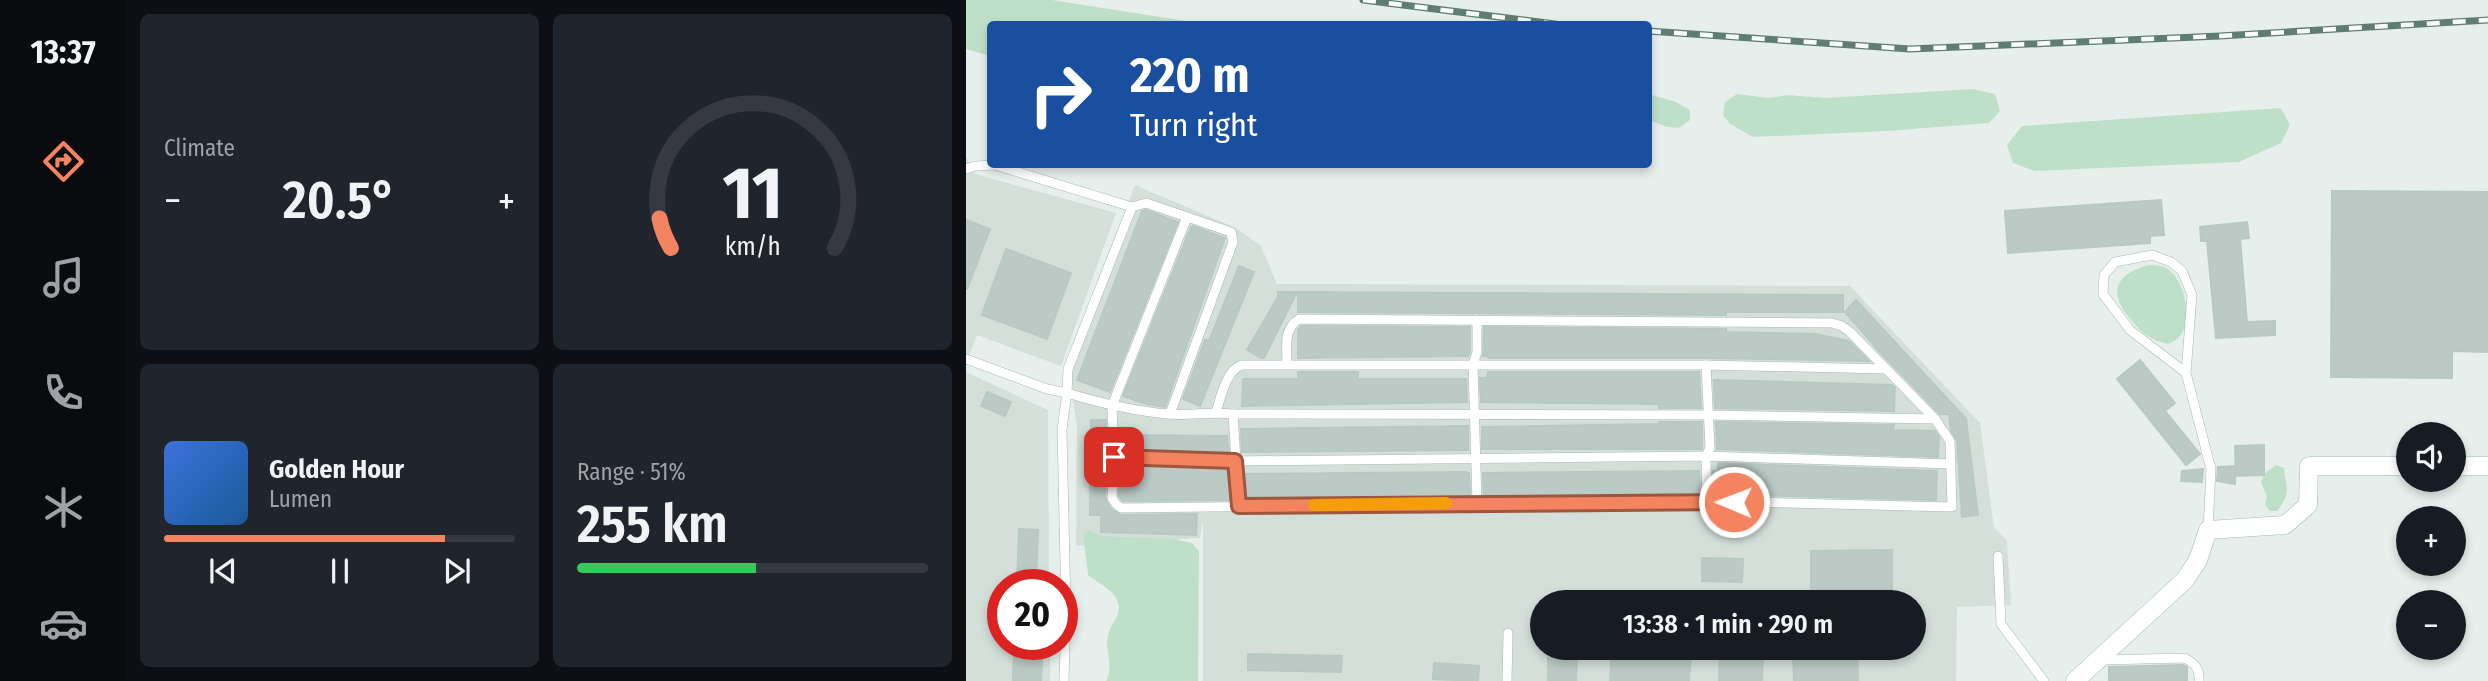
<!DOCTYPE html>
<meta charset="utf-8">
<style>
body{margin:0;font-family:"Fira Sans Condensed",sans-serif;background:#20242c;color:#f1f3f6;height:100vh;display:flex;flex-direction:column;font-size:26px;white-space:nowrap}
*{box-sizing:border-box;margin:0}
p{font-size:23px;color:#9ea1a6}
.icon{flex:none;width:38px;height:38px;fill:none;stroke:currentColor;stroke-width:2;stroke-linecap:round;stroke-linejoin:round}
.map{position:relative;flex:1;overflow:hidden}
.sheet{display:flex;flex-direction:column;gap:14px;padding:14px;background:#0d0f14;width:840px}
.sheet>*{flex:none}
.guide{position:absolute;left:21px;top:21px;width:665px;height:147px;border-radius:7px;box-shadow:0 4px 10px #0003;background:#1a4fa0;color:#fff;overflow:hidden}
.fabs{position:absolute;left:1430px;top:422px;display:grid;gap:14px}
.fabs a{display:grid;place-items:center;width:70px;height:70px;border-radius:50%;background:#171b24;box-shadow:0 4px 10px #0003;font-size:35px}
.speed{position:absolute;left:21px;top:569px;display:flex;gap:14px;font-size:35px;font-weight:700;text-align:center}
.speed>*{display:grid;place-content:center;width:91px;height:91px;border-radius:50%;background:#171b24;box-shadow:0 4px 10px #0003;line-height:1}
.speed .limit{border:10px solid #d22;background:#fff;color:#111}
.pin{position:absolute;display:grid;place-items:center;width:60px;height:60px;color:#fff;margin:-30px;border-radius:14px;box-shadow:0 4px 10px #0006}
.me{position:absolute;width:77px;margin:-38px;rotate:271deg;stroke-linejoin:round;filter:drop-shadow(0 0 5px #0008)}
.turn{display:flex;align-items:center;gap:24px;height:147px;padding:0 28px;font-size:32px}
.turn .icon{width:91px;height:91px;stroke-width:2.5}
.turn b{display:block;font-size:49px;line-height:60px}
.big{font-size:52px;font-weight:600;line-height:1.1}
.sheet .tile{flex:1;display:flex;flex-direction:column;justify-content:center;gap:10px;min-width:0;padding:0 24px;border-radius:10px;background:#20242c}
.sheet .dial{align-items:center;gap:0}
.dial svg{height:182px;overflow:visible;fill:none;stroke:#363941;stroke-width:7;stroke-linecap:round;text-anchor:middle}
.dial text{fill:#f1f3f6;stroke:none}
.song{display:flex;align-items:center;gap:21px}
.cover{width:84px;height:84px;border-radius:10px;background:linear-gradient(135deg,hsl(220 70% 55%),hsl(210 70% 35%))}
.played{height:7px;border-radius:4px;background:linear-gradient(90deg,#f4845f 80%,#363941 80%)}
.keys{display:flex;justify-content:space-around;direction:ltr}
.heat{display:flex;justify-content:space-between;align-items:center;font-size:38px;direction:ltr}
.charge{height:10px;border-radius:5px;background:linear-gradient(90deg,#34c759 51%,#363941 0)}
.sheet .tiles{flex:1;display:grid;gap:14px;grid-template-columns:repeat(2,1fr)}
.trip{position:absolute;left:564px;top:590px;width:396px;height:70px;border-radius:35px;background:#171b24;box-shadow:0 4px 10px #0003;font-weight:600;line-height:70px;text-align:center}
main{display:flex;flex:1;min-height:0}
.tab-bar{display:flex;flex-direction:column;width:126px;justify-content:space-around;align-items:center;background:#090b0e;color:#9ea1a6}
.tab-bar .icon{width:49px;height:49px}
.tab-bar .on{color:#f4845f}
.tab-bar b{font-size:32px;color:#f1f3f6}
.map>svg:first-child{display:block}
</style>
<main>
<nav class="tab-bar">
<b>13:37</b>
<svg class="icon on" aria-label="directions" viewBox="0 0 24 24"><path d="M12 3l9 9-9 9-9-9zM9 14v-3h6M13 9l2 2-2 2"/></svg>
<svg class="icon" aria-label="music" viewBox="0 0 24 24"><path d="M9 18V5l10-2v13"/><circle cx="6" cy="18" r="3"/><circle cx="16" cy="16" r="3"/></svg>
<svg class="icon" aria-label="phone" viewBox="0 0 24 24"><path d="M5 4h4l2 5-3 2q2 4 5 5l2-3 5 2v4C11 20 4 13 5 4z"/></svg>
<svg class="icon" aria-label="climate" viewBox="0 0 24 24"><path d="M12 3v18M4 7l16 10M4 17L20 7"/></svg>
<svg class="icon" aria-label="car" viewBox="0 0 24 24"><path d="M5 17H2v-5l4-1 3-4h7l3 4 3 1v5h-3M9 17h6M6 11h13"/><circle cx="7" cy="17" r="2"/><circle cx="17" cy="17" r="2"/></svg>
</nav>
<section class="sheet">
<div class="tiles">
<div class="tile"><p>Climate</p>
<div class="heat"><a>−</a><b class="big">20.5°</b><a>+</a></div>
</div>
<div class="tile dial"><svg viewBox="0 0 100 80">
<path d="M14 69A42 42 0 1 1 86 69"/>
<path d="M14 69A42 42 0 0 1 9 56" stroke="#f4845f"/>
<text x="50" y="56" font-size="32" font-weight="700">11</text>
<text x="50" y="72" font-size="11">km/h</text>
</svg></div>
<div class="tile">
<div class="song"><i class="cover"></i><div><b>Golden Hour</b><p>Lumen</p></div></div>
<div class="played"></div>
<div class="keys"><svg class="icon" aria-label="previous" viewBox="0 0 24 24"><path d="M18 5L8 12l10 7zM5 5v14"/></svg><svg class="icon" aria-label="pause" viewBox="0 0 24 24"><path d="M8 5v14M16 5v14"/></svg><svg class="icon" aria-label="next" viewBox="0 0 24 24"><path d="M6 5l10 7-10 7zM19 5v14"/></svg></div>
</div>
<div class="tile"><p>Range · 51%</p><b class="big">255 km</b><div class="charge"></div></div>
</div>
</section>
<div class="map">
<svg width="1522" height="681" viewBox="0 0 1522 681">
<rect width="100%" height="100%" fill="#e6efeb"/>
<g fill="#d4dfda" fill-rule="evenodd">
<polygon points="0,157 9,174 150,213 95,366 11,335 0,363"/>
<path d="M169,185L270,228L295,246L311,284L884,286L1014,423L1028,528L1041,540L1045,605L991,607L990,681H237V520L234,538L110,546L111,427L101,361ZM576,602H947V648H576Z"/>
<polygon points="0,372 82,410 83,584 37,584 37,644 84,644 84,681 0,681"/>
</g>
<g fill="#bfe0c8">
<polygon points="0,0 86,0 239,24 24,24 24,56 0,49"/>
<polygon points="1007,89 1029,94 1034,111 1023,123 921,131 787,137 764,124 757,115 759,102 771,94 802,98 822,95 859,98"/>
<polygon points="683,94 710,102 724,110 724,120 713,128 701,127 683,120"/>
<polygon points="1315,108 1324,125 1315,143 1273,162 1069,171 1047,163 1041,145 1056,126"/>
<path d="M1182,265C1190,265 1197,265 1203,270C1217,280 1225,313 1218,329C1215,337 1209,341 1202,344C1183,340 1174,331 1162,316C1141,290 1152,274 1182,265Z"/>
<path d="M1310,465L1318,468C1320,489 1326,493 1311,511H1304L1299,505L1301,497L1295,482L1298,474Z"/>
<path d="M124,530L134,536L207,539L226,543L233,551L232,681H140C149,665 137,648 143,632C146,623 154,616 153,606C150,590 133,584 122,575C121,560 117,546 118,533Z"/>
</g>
<g fill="#bbcac4" stroke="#b8c9c2" stroke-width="2">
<polygon points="1366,191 1522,192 1522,352 1486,351 1486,378 1365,377"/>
<polygon points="1195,200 1198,235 1184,236 1184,243 1042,253 1039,211"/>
<polygon points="180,210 212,222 144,392 111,380 176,211"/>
<polygon points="0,220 24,229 1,289 0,289"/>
<polygon points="1281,222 1283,238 1274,239 1281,322 1309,321 1309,335 1250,338 1241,241 1235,241 1234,227"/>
<polygon points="227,226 259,238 199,407 180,404 157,396 225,227"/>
<polygon points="40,249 105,273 81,339 16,315"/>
<polygon points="273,266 288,272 234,406 217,399 239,340 243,341"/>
<polygon points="312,292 331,292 298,358 295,358 281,350 312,297"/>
<polygon points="332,292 877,295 877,312 760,312 760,315 332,312"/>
<polygon points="890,300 1000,419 1012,515 996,517 991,441 985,431 983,414 974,414 907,345 909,346 879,312"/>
<polygon points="335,326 504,327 504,351 502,356 332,358 332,330"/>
<polygon points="518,327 760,329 760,332 849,334 883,341 903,361 740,358 522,358 522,356 517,356"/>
<polygon points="1174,360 1209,403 1199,411 1234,454 1220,465 1151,379"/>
<polygon points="332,372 392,372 392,379 500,379 501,402 276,406 277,379 332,379"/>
<polygon points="522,372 733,372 735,408 693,408 693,404 515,402 514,378 521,378"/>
<polygon points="748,380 926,385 929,388 928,411 749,408"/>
<polygon points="21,392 45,402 39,416 15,406"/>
<polygon points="125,420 140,420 139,498 145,509 155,515 231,514 230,535 135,532 135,515 124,515"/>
<polygon points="693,422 736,422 736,449 516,449 516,427 693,424"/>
<polygon points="750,422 928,425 927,430 969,431 973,437 972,457 751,449"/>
<polygon points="502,426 502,450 276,452 275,429"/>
<polygon points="154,435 261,436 263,454 155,450"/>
<polygon points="1298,445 1298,475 1270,476 1269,446"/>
<polygon points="752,463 971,471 970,500 748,494 747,471 752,471"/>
<polygon points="155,464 263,468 266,500 157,501 153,496"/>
<polygon points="1269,466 1269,484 1251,481 1252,467"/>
<polygon points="1237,469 1236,482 1215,481 1216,471"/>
<polygon points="733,471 734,494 518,497 517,473"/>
<polygon points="500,472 503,473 504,497 280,500 278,474"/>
<polygon points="53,529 72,530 70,584 51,584"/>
<polygon points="926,550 926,597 845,598 845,551"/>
<polygon points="736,558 777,559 776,582 736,581"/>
<polygon points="48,644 77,644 75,681 47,681"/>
<polygon points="646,648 725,652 723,681 644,681"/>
<polygon points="754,649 797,650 796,681 753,680"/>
<polygon points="891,653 892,681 828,681 827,654"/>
<polygon points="282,654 376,656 375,672 282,670"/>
<polygon points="582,654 611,654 610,681 582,681"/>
<polygon points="468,663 513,666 512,681 467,679"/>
<polygon points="1217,665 1221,667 1221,681 1143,681 1143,667"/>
</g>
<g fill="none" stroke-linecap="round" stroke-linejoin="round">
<defs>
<g id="service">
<path d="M0,169L9,166L29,165L166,207L102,369L101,393C134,403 167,411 202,414C224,416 245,411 267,414L743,415L969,419L984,441L986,507L741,501L155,508L150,504L146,498L148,457L146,406L221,217"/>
<polyline points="166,207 180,203 265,232 267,242 204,414"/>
<polyline points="0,359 81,389 101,393 96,429 100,610 98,681"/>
<path d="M321,364C321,347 317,329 333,319L866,323L876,326L884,332L969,419"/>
<polyline points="740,365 744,448 740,456 741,501"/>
<polyline points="1220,373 1164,330 1137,294 1138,275 1149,262 1186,255 1205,262 1216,271 1226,295 1220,373 1245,469 1242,530"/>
<path d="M250,412C255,397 260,370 276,365H740L921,369"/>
<polyline points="267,414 273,506"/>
<polyline points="148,457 269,461 740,456 985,464"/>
<polyline points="511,503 507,365 511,352 511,320"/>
<polyline points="1032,556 1035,624 1078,681"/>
<path d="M1135,660L1219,658C1229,664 1234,669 1233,681"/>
<polyline points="541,681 542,633"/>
</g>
<g id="minor">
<polyline points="1488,466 1522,466"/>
<polyline points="1109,681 1219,580 1232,560 1242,530 1319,525 1342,505 1343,466 1442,466"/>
</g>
</defs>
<use href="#service" stroke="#a8b8b2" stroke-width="10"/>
<use href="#minor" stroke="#a8b8b2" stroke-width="19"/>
<use href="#service" stroke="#fff" stroke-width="9"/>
<use href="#minor" stroke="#fff" stroke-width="18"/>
<defs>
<g id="rail">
<polyline points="397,0 589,24"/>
<polyline points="682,31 944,49 1254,36 1522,20"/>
</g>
</defs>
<use href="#rail" stroke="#5f7d75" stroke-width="7"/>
<use href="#rail" stroke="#f7fbf9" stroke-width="4.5" stroke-dasharray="13" stroke-linecap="butt"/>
</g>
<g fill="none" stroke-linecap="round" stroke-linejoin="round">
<defs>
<polyline id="route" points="148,457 269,461 273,506 768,502"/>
</defs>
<use href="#route" stroke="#9f563e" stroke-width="18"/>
<use href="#route" stroke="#f4845f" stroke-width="12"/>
<polyline stroke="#f59e0b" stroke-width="12" points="348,505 480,503"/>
</g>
</svg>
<div class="fabs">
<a><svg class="icon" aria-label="sound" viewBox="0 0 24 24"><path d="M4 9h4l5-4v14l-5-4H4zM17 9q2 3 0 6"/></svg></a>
<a>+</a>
<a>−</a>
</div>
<div class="speed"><div class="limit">20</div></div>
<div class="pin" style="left:148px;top:457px;background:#d93025"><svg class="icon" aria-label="arrive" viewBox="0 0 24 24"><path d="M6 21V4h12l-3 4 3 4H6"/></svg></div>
<svg class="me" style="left:768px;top:502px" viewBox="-20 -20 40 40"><circle r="17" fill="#f4845f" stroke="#fff" stroke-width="3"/><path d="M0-11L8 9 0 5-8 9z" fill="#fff"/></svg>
<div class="trip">13:38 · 1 min · 290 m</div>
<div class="guide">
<div class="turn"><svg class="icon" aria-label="right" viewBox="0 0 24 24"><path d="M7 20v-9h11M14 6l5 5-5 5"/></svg><div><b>220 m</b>Turn right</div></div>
</div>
</div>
</main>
